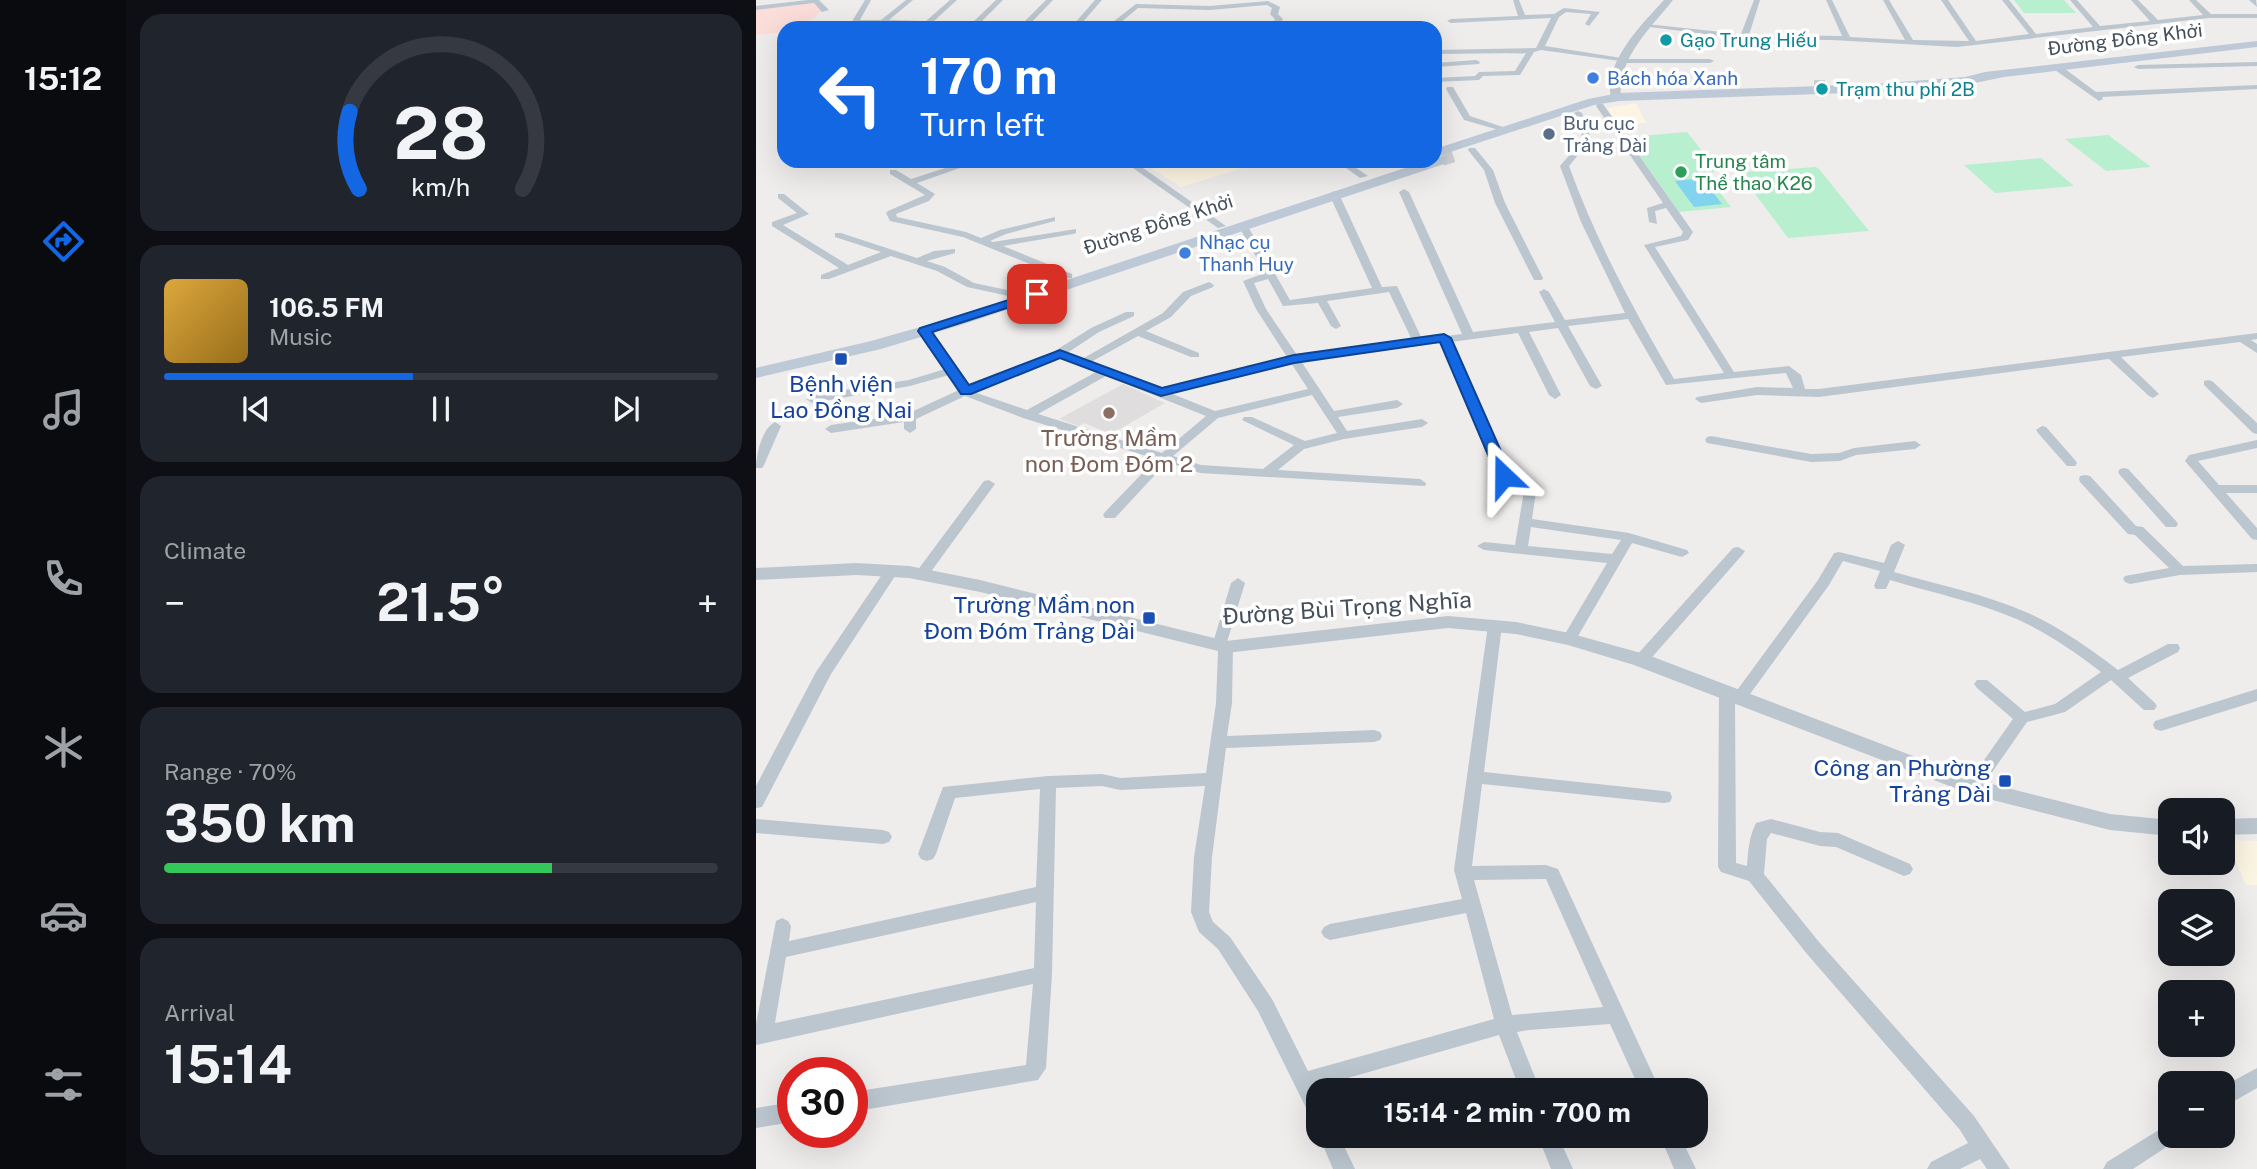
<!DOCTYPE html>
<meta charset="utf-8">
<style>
body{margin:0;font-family:"Public Sans",sans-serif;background:#20242c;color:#f1f3f6;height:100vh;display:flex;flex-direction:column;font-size:26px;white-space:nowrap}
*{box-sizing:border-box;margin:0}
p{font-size:23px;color:#9ea1a6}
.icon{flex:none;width:38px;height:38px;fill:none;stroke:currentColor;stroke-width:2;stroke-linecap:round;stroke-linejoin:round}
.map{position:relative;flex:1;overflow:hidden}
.details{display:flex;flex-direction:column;gap:14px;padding:14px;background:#0d0f14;width:630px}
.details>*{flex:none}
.banner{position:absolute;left:21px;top:21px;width:665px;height:147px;border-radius:21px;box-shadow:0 7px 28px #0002;background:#1367e2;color:#fff;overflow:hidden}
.fabs{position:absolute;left:1402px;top:798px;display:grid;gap:14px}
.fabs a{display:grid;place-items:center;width:77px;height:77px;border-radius:14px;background:#171b24;box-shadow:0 7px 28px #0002;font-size:35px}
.speed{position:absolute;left:21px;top:1057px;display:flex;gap:14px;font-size:35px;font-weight:700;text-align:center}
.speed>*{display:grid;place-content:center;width:91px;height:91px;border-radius:50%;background:#171b24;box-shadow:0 7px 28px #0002;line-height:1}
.speed .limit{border:10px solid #d22;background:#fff;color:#111}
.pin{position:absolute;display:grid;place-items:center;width:60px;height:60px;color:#fff;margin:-30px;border-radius:14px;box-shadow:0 4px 10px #0006}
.me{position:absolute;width:77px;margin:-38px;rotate:337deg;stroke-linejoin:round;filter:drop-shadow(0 0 5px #0008)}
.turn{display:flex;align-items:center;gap:24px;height:147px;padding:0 28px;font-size:32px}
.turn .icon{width:91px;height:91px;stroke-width:2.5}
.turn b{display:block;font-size:49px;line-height:60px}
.big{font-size:52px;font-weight:700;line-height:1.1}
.details .tile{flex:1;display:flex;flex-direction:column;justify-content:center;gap:10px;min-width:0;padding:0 24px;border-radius:21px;background:#20242c}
.details .dial{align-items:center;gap:0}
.dial svg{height:182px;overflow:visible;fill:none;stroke:#363941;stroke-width:7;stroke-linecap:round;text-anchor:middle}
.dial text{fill:#f1f3f6;stroke:none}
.song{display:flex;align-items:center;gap:21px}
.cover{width:84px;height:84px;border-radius:10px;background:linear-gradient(135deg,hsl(40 70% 55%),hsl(40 70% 35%))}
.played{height:7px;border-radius:4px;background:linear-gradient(90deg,#1367e2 45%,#363941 45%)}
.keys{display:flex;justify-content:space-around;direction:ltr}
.heat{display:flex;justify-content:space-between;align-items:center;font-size:38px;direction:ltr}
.charge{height:10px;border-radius:5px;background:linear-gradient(90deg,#34c759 70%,#363941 0)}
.trip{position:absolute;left:550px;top:1078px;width:402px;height:70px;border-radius:21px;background:#171b24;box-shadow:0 7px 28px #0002;font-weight:700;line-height:70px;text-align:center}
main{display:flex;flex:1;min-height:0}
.tabs{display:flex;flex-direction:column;width:126px;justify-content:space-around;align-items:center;background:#090b0e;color:#9ea1a6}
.tabs .icon{width:49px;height:49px}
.tabs .selected{color:#1367e2}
.tabs b{font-size:32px;color:#f1f3f6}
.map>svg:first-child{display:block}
</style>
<main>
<nav class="tabs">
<b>15:12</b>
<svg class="icon selected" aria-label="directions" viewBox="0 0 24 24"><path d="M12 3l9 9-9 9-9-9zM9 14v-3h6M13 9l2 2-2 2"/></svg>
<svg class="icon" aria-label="music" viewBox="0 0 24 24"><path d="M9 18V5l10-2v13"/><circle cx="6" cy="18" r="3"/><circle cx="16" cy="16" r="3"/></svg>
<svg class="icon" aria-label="phone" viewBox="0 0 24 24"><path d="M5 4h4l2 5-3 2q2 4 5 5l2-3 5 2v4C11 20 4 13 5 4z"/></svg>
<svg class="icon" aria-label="climate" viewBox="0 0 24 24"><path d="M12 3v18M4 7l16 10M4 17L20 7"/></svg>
<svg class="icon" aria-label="car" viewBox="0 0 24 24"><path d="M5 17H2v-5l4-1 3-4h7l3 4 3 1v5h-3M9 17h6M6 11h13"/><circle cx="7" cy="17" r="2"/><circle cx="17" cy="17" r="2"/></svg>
<svg class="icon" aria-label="filters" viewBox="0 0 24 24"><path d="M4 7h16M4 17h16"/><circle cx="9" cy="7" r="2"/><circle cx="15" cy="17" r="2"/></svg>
</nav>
<section class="details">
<div class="tile dial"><svg viewBox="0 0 100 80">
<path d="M14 69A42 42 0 1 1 86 69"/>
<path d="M14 69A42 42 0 0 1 10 35" stroke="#1367e2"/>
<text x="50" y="56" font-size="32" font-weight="700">28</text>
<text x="50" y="72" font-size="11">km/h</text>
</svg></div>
<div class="tile">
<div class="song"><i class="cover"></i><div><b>106.5 FM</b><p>Music</p></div></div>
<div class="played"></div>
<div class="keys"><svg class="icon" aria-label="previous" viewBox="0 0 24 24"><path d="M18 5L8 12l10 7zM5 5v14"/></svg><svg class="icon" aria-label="pause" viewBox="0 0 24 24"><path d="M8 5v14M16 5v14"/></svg><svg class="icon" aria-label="next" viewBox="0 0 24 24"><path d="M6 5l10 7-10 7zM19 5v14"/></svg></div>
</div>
<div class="tile"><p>Climate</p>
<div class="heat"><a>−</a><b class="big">21.5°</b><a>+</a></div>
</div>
<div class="tile"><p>Range · 70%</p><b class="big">350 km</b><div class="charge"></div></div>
<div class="tile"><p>Arrival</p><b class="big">15:14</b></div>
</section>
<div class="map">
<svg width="1501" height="1169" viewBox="0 0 1501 1169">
<rect width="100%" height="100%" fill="#efecec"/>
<g fill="#fcf5e3">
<polygon points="880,103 890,123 862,125 851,108"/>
<polygon points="423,161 509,161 425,187 396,169"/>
<polygon points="1470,840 1501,841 1501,885 1490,885"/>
</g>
<polygon fill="#e0ddde" points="367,384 409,403 355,434 328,423 323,426 303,419"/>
<polygon fill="#fbddd9" points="58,3 67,9 58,18 37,28 28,28 28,32 0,35 0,10"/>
<g fill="#b7efcf">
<polygon points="1258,0 1308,0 1320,13 1268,13"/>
<polygon points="931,132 962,171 949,173 975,207 923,212 871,137"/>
<polygon points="1352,135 1395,167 1350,171 1309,139"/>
<polygon points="1285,158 1318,186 1239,193 1208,165"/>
<polygon points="1060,167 1063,169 1113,231 1032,238 985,175 988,172"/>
</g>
<polygon fill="#82d4ee" points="946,178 966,204 938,207 919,181"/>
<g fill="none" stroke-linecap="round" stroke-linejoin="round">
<g stroke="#cdcdcf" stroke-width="12" stroke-dasharray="12 6" stroke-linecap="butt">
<polyline points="1058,86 1069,86"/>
<polyline points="686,160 698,156"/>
</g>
<g fill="#bcc6cf" fill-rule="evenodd">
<polygon points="51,0 63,0 73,10 66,12 58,3 0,10 0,6"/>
<polygon points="109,0 115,0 104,20 125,20 150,0 157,0 133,20 170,21 194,0 201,0 178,21 217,22 240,0 247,0 225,22 267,23 290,0 297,0 275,23 318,24 339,0 346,0 325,24 353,25 380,4 454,6 512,1 524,7 522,14 527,19 524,25 593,24 597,26 594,28 515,28 519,19 514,14 516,8 511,5 454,10 382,8 358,28 213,28 102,24 100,28 92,28"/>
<polygon points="757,0 763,0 769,15 798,14 808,8 844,12 833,26 829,24 835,14 810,12 803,17 789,46 872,59 954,59 958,61 954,63 868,63 864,61 785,50 778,52 764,75 727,76 723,80 679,82 679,78 719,76 723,72 759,71 770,53 679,54 679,50 780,48 795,18 695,23 691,21 695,19 762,16"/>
<polygon points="998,0 1004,0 993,35 1086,36 1070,0 1076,0 1094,37 1149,40 1127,0 1133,0 1157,40 1213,41 1185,0 1192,0 1220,41 1273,34 1246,0 1253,0 1280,34 1337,27 1314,0 1321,0 1344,26 1394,21 1375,0 1382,0 1402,20 1447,15 1433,0 1440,0 1455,14 1501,14 1501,18 1453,18 1201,47 1076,40 988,39 886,26 890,24 985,34"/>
<polygon points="1493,0 1500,0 1501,7"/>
<polygon points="720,60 724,62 723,64 679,67 679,63"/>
<polygon points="1501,62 1501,66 1382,69 1378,67 1382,65"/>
<polygon points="1299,66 1305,66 1340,92 1501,85 1501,89 1346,97 1347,99 1343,101 1299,70"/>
<polygon points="691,87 697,87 714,116 750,128 750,132 708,120 690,89"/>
<path d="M841,104H847L937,232L932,240L899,247L978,372L1033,366L1045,375L1049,389H1063L1501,333V339L1495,340L1501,344V353L1484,342L1365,357L1401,392L1403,394L1397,398L1393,396L1353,359L1063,397L1001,395L945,403L939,399L941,397L1001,387L1037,388L1030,373L910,385L872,319L812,326L846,386L840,389L834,386L802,328L773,332L805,395L799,399L793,395L762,333L695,342L754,476L748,480L742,476L685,343L545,361L578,411L641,400L647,404L641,408L582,417L591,431L666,419L672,423L666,427L588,439L548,449L522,470L664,479L670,483L669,486L444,473L411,462L359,518H349L347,515L349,512L400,459L267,418L209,396L160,419V429L154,433L148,429V422L75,433L69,429L75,425L151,414L203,390L193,375L154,386L56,403L50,399L56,395L153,380L189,369L164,331L165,329H173L212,386L294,354L335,328L370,312H378V316L343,332L311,353L326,359L407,313L427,292L453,282L458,285L457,287L435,296L415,317L390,331L443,353V357H435L382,336L335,362L403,389L531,357L500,309L487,281L509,273L482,225L490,223L534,300L616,288L573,194L578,191L583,194L626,287L641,286L666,339L706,334L643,192L648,189L653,192L717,332L799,322L783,292L788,289L793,292L809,320L869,313L825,222L804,166L827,139L818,113L822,111L826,113L835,139L813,166C840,241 878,310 918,379L968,373L888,245L925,236L927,232L910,208L899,211L901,224L893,222L891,208L907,203L840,106ZM512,279L527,306L562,303L575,326L580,329L585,326L571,301L633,292L656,340L541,355L510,309L498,283ZM304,358L340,372L271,410L218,392ZM535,363L552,389L459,411L414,393ZM350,376L450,416L406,453L282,414ZM556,395L581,433L549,441L496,417H488L486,420L538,445L507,469L445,465L417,456L462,418Z"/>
<polygon points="713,148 719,148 737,170 749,203 787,278 786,280 778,280 777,278 739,203 728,170 712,150"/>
<polygon points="211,161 224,161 161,183 179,194 173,201 140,214 141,217 210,232 225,238 244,230 299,217 299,221 250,234 234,241 237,242 320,229 320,233 317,234 247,246 316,274 316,278 308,278 207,237 134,221 130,213 132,211 169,195 134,174 134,170 140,170 155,179"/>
<polygon points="367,161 377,161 470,226 462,228"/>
<polygon points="580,161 590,161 612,176 604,178"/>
<polygon points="22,194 28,194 53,214 27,225 92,265 125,252 79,237 79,233 85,233 161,258 178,251 199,249 199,253 171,261 189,267 218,283 261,292 262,294 257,297 211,287 181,271 135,256 73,279 65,279 65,275 83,268 16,226 16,222 41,213 22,198"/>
<polygon points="1452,380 1456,381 1501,423 1501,434 1497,433 1448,385 1448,381"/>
<path d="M19,422L25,426L8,465L6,468H0C0,455 6,428 19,422Z"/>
<polygon points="1286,426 1290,427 1319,460 1321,463 1319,466 1311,466 1282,433 1280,430"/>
<polygon points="955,436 1055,454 1083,453 1098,448 1159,441 1165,445 1159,449 1100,455 1084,461 1055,462 951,443 949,440 951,437"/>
<polygon points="1501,440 1501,448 1442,461 1463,485 1501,485 1501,493 1470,493 1501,528 1501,540 1496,539 1429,461 1433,455"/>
<polygon points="1368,468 1372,469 1420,521 1422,524 1420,527 1410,527 1364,475 1362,472 1364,469"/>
<polygon points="1329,475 1334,476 1380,526 1387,527 1427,566 1501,564 1501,572 1424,575 1374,584 1369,582 1367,579 1369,576 1413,568 1379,535 1372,534 1324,482 1323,479 1324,476"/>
<polygon points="233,480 239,484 171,577 161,577 159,574 161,571 228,481"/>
<path d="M775,481L781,485L776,519L873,533L931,550L933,553L926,557L876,543L818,643H808L806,639L851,563L728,550L721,546L728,542L759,545L769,485ZM775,527L865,540L856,554L772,546Z"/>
<path d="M1142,541L1149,545L1138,572C1183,585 1229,594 1272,613C1305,628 1334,649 1362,670L1412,644H1422L1424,648L1422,652L1372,678L1398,702L1401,706L1398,710H1388L1355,680L1309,712L1271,722L1223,791L1217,793L1211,791L1209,787L1257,719L1221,688L1218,684L1221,680H1231L1269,712L1299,704L1345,672C1319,652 1293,634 1263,620C1222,602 1177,593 1134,580L1130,589H1120L1118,586L1124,571L1087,561L1073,585L989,701H979L980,863L991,866C992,851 993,837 1000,823L1015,819L1064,832L1082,833L1154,864L1157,869L1154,874L1148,876L1080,847L1064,846L1015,833L1011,839L1008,874L1063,942L1218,1116L1254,1169H1231L1224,1159L1204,1169H1171L1175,1162L1212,1143L1204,1130L1051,954L993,881L965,872L962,867L963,692L966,688H976L979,693L1062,580L1078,553L1083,552L1128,563L1135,545Z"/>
<polygon points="982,547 989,551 987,554 890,664 880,664 878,660 880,656 977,548"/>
<polygon points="136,566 143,570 75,674 6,807 0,808 0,786 60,672 131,567"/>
<path d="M482,578L489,583L471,642L477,647L476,703L471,736L618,730L624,732L626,736L624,740L618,742L470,748L456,857L453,912L457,922L474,937L516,999L552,1071L738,1019L710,913L574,940L568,937L565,932L568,927L574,924L706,899L698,870L732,625L739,620L746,625L728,772L908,791L914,792L916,797L914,802L908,803L726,784L716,866L790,865L802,869L904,1090H884L854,1024L773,1030L761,1032L784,1090H764L743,1035L560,1087L562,1121L555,1118L502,1011L462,949L443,932L435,912L438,857L449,786L364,790L346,786L300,788L296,974L290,1068L282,1080L96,1112V1092L270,1065L277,984L0,1045V1024L20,921L26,918L32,921L35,926L33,941L280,887L284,789L199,798L180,854L177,859L171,861L165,859L162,854L187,787L292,776L346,774L364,778L450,773L460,703L462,651L456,646L475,583ZM790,879L847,1007L756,1015L718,880ZM280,902L278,968L19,1023L30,957Z"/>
<polygon points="1501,689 1501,701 1405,731 1399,729 1397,725 1399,721"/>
<polygon points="0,819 127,830 133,832 136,837 133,842 127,844 0,833"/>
<polygon points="1501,1068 1501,1088 1466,1108 1466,1087"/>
<polygon points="37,1102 37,1122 0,1128 0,1108"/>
<polygon points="1414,1123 1414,1136 1423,1136 1421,1140 1377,1169 1347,1169 1351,1162"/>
<polygon points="563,1136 583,1136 599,1169 577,1169"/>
<polygon points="782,1136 802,1136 817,1169 795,1169"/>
<polygon points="904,1136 924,1136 940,1169 918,1169"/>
</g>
<g fill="#bcc6cf" fill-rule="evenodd">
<path d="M908,0H917C894,29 861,58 865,98L856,100C845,65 886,24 908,0Z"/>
<polygon points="100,563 153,566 224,580 470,641 692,616 760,622 813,633 892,655 1220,780 1354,814 1414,820 1414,836 1354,830 1217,795 878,665 812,645 760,634 692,628 470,653 224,592 153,578 100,575 0,580 0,568"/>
<polygon points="1501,818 1501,834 1466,835 1466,819"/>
</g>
<g fill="#bdc9d6" fill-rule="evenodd">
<polygon points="1501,41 1501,47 1248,77 1209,85 1118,92 863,101 838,105 679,157 679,149 832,99 863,93 1118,84 1209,77 1229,72"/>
<polygon points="686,156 691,157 691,163 208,324 125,349 0,378 0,368 115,341 196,318 670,161 679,161 679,158"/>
</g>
</g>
<polygon fill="#1367e2" stroke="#0c4393" stroke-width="2" points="281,291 285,292 285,297 176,332 213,385 304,350 406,388 538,355 688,334 695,338 756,476 748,480 741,476 684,342 538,363 405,396 304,358 215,394 205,394 162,331 164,328"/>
<g fill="#0f9aa8" stroke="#fff" stroke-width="2.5">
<circle cx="910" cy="40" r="7"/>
<circle cx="1066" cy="89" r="7"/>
</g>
<g fill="#3f7fe0" stroke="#fff" stroke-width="2.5">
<circle cx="837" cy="78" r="7"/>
<circle cx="429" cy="253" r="7"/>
</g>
<circle fill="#5c6f8a" stroke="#fff" stroke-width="2.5" cx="793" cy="134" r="7"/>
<circle fill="#2e9e5b" stroke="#fff" stroke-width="2.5" cx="925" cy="172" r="7"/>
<g fill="#1a4fb4" stroke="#fff" stroke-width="2.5">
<rect x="78" y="352" width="14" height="14" rx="3.5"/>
<rect x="386" y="611" width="14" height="14" rx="3.5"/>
<rect x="1242" y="774" width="14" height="14" rx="3.5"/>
</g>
<circle fill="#8d6e63" stroke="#fff" stroke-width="2.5" cx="353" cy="413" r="7"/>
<g text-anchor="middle" stroke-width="7" stroke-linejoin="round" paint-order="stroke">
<g font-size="19" fill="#444f5a" stroke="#fff">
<text transform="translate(1369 39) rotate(-7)" y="7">Đường Đồng Khởi</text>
<text transform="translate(402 224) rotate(-18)" y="7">Đường Đồng Khởi</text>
</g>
<g font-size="19" fill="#0d838f" stroke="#fff" text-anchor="start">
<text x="924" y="47">Gạo Trung Hiếu</text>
<text x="1080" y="96">Trạm thu phí 2B</text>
</g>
<g font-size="19" fill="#366cbe" stroke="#fff" text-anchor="start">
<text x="851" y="85">Bách hóa Xanh</text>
<text x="443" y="249">Nhạc cụ<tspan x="443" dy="22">Thanh Huy</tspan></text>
</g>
<g font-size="19" fill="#4e5e75" stroke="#fff" text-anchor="start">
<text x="807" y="130">Bưu cục<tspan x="807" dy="22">Trảng Dài</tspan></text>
</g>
<g font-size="19" fill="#27864d" stroke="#fff" text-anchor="start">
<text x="939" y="168">Trung tâm<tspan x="939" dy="22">Thể thao K26</tspan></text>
</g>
<g font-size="23" fill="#164399" stroke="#fff" text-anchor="end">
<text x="85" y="392" text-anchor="middle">Bệnh viện<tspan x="85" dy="26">Lao Đồng Nai</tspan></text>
<text x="379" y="613">Trường Mầm non<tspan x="379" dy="26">Đom Đóm Trảng Dài</tspan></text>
<text x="1235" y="776">Công an Phường<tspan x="1235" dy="26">Trảng Dài</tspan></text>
</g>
<g font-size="23" fill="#785e54" stroke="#fff">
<text x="353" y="446">Trường Mầm<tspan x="353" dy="26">non Đom Đóm 2</tspan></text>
</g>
<g font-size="23" fill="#444f5a" stroke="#fff">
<text transform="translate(591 608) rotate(-4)" y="8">Đường Bùi Trọng Nghĩa</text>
</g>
</g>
</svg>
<div class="fabs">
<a><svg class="icon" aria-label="sound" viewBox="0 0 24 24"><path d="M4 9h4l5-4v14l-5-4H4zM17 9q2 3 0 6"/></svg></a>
<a><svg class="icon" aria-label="layers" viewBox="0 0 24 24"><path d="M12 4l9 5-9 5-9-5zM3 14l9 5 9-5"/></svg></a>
<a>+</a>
<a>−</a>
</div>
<div class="speed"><div class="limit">30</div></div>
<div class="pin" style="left:281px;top:294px;background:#d93025"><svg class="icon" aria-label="arrive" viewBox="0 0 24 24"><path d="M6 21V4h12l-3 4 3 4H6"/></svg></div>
<svg class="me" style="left:748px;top:476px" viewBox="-20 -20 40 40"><path d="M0-17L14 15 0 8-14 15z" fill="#1367e2" stroke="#fff" stroke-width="4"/></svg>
<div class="trip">15:14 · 2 min · 700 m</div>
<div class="banner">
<div class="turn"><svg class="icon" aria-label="left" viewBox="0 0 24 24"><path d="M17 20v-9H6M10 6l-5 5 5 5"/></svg><div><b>170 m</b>Turn left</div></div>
</div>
</div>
</main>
